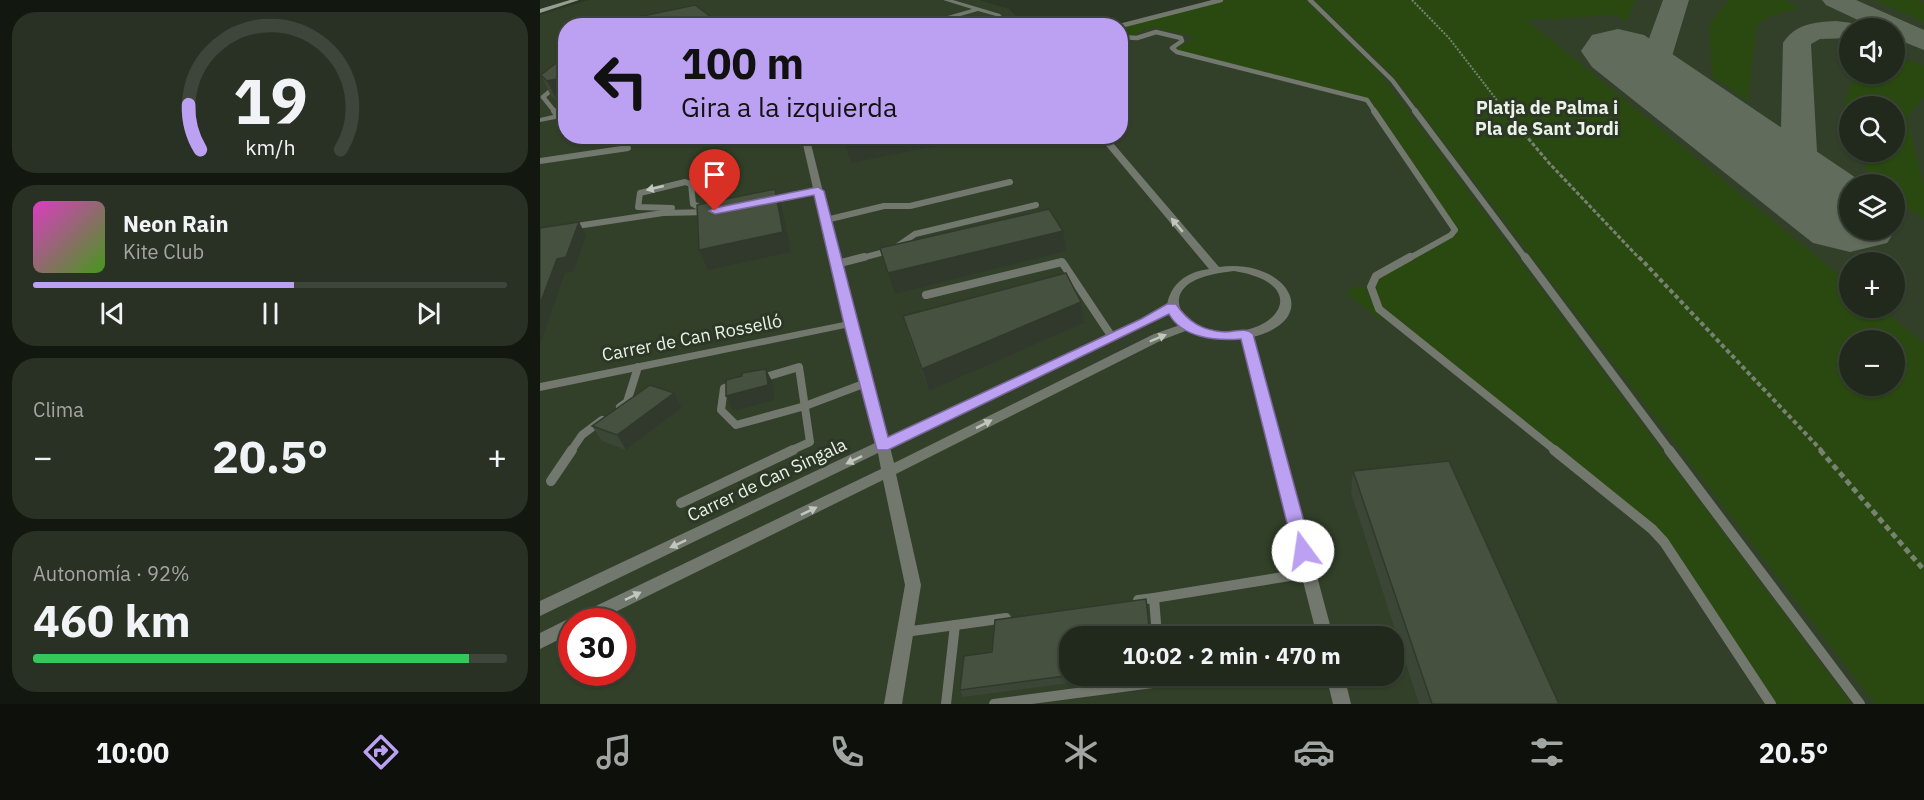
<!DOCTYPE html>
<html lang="es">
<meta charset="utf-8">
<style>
body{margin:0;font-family:"IBM Plex Sans",sans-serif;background:#293125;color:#f1f3f6;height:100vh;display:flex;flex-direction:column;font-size:22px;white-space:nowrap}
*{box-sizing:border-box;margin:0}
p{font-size:20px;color:#a2a6a3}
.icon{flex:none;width:33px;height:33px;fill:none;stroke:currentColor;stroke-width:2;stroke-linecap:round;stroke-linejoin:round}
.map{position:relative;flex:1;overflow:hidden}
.side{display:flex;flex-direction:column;gap:12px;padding:12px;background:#12170f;width:540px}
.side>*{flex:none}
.banner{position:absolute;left:18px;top:18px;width:570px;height:126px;border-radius:24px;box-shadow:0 2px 4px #0004,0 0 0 2px #3e453b;background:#bca0f2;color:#111;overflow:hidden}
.fabs{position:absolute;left:1299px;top:18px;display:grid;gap:12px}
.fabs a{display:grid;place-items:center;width:66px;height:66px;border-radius:50%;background:#21291c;box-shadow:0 2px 4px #0004,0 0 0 2px #3e453b;font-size:30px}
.speed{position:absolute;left:18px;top:608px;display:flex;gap:12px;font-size:30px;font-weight:700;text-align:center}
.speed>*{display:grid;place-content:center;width:78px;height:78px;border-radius:50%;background:#21291c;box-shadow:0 2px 4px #0004,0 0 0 2px #3e453b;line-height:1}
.speed .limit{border:9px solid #d22;background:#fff;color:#111}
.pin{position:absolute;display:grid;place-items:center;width:51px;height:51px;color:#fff;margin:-62px -26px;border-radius:50% 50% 50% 0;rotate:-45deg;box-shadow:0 0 6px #0007}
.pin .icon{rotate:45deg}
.me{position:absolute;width:66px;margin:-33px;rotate:346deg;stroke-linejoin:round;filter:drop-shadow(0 0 4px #0008)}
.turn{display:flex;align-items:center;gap:21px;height:126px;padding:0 24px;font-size:27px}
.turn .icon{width:78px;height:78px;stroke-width:2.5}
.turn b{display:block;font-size:42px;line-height:51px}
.big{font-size:45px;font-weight:700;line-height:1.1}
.side .widget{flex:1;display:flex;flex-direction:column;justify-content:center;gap:9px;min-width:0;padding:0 21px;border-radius:24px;background:#293125}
.side .dial{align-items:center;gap:0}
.dial svg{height:156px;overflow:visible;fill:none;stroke:#3e453b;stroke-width:7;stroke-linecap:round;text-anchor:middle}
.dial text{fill:#f1f3f6;stroke:none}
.song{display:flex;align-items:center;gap:18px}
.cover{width:72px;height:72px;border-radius:9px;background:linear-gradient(135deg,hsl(310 70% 55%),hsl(100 70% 35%))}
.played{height:6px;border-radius:3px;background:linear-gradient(90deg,#bca0f2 55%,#3e453b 55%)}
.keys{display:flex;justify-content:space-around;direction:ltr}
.heat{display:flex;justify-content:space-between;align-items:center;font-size:33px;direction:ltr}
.charge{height:9px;border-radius:4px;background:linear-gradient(90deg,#34c759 92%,#3e453b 0)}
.trip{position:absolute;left:519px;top:626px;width:345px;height:60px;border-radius:24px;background:#21291c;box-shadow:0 2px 4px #0004,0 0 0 2px #3e453b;font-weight:700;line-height:60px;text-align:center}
.tab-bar{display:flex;height:96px;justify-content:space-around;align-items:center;background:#0d100b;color:#a2a6a3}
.tab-bar .icon{width:42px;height:42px}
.tab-bar .current{color:#bca0f2}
.tab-bar b{font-size:27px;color:#f1f3f6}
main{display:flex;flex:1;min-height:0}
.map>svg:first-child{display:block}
</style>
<main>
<section class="side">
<div class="widget dial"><svg viewBox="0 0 100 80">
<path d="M14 69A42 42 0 1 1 86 69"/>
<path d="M14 69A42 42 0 0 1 8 46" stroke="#bca0f2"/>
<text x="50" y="56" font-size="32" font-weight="700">19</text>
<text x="50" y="72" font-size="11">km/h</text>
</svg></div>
<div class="widget">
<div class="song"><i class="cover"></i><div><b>Neon Rain</b><p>Kite Club</p></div></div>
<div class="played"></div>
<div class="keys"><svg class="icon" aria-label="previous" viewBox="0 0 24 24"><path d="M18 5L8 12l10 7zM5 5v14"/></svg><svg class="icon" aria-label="pause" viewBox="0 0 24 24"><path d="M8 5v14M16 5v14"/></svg><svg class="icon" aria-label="next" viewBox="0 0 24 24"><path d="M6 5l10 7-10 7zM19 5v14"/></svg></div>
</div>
<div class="widget"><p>Clima</p>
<div class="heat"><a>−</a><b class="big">20.5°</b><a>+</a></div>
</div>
<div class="widget"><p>Autonomía · 92%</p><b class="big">460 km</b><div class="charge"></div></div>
</section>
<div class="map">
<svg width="1384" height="704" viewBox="0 0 1384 704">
<rect width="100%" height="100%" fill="#2c3726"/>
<path fill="#324029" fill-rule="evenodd" d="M49,0H439L469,9L486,25L26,26V136H580V26L574,25L675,0H1384V704H0V15ZM1310,28H1354V74H1310ZM1310,106H1354V152H1310ZM1310,184H1354V230H1310ZM1310,262H1354V308H1310ZM1310,340H1354V386H1310ZM32,621H82V672H32ZM530,636H854V675H530Z"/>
<g fill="#2a4911" fill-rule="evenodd">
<polygon points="685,0 766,0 839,72 1311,704 1237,704 1131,546 842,306 836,289 838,279 913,237 918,230 830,99 637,50 638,47 655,37 613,27 590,36 581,36 581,27"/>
<path d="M774,0H1096L1086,22L1077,15L987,20L1309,283L1310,308H1340L1384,343V704H1335L853,76ZM1354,340V386H1310V340Z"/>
<path d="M1189,0H1246L1258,9C1245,13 1224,14 1216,28L1208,101L1173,77L1172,74L1169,24Z"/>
<polygon points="1334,0 1378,0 1384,3 1384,22"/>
<polygon points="1355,54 1384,66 1384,97 1367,118 1384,186 1384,219 1355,200 1354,184 1332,184 1320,152 1354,152 1354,106 1310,106 1309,123 1303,106 1315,74 1354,74"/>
<polygon points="818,286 826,289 837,313 843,320 841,321 805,292"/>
</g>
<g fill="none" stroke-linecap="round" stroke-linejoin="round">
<g fill="#626c5d" fill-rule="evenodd">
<polygon points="1123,0 1149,0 1129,66 1139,84 1134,91 1123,93 1112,91 1101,74 1099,66"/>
<polygon points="1282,0 1316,0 1384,30 1384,50 1354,38 1354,28 1335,28 1286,5"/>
<path d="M1296,21L1320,24L1323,28H1310V38L1280,39L1271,44L1278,170L1281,178L1298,198L1292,206C1263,214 1248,197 1240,170L1243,43C1255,24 1274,22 1296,21Z"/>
</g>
<polygon fill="#626c5d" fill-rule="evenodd" points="1078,29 1104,35 1325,184 1310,184 1310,230 1354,230 1354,210 1362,221 1347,243 1310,252 1273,243 1052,67 1041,51 1052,35"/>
<polyline stroke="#788273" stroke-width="2" stroke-dasharray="2 1.5" stroke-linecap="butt" points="872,0 909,38 966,112"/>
<polyline stroke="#788273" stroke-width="3" stroke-dasharray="4 2" stroke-linecap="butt" points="965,111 1009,163 1100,259"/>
<polyline stroke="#788273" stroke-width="4" stroke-dasharray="4.5 3" stroke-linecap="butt" points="1099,257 1282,451"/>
<polyline stroke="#788273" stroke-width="5" stroke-dasharray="6 4" stroke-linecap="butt" points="1280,450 1384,570"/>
<g stroke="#73786f" stroke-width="4.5">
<polyline points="770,0 852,80 876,112"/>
<polyline points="580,26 681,0"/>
<polyline points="580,37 597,38 616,32 641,38 642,41 632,48 637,52 827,100 835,112"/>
<polyline points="15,112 3,97 26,78"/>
</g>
<g stroke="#73786f" stroke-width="6">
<polyline points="14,111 18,116"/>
<polyline points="834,111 915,230 911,235 868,259"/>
<polyline points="875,111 986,259"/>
<polyline points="0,161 88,148"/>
<polyline points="229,201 278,191"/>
<polyline points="132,208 98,207 100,193 145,182 151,184 153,204 165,210"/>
<polyline points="286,220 344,206 370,206 470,182"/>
<polyline points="30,227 123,213 169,212"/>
<polyline points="318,259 352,250 375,234 496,205"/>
</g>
<g stroke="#73786f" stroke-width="8">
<polyline points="870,257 836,276 831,287 839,309 1016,451"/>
<polyline points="985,257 1130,451"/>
<polyline points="297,264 324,257"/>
<polyline points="386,295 522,262 572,337"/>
<polyline points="219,379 259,367 270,442 250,451"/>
<polyline points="195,385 184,388 181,410 196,425 265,406 326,383"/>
<polyline points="80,407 87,402 98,367"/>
<polyline points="31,451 42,435 62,420"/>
</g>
<g stroke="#73786f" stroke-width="10">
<polyline points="1014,450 1112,529 1124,542 1231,704"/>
<polyline points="1129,450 1320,704"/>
<polyline points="11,481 32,450"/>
<polyline points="141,503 253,450"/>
<polyline points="614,598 768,573"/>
<polyline points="598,600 614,598 617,636"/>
<polyline points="365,632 466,618"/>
<polyline points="406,704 415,625"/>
<polyline points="454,704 620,682 620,675"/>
</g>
<g fill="#73786f" fill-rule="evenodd">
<polygon points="403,0 413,0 460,14 470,26 463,26 456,16 438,11 385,26 373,26 432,9"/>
<polygon points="26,112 26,117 0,122 0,118"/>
<path d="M261,136H269L316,324L347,437L601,320L627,305C631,283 647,272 669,269L558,136H567L679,267C744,257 786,318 713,337L793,636H777L701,338L670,337L648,330L622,340L356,474L381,585L362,704H344L365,585L343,480L57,621H32V633L0,649V633L26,620L34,618L35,616L341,469L338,453L0,616V601L335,443L305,328L0,391V383L304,322ZM694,271C782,285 729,349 662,327C642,321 628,298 650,283C663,275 679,273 694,271ZM630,313L634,320L640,325L614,334L354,463L350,447Z"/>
<polygon points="786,675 804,675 811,704 793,704"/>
</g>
<polygon fill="#969f91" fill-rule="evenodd" points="30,0 39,0 0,13 0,9"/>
</g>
<g fill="#3c4636">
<polygon points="26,46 26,100 18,102 11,96 1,75 20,60 16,53"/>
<polygon points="363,316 544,323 389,391 369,337"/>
<polygon points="134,393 142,408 86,450 62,441 52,426"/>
<polygon points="813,471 1019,704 879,704 811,493"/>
<polygon points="530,675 591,675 423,697 420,690"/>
</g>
<g fill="#31392c">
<polygon points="26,77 26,100 18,102 7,81"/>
<polygon points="350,136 446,136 311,163 305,145"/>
<polygon points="235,189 242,208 251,252 168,270 159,250"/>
<polygon points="39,222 46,235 34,271 25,273 0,344 0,304 17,259"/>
<polygon points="523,231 526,251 355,294 348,273"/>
<polygon points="541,302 544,323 389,391 382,369"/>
<polygon points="226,369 233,383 234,400 193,411 186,396"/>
<polygon points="134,393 142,408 86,450 77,435"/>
</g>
<g fill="#46513f" stroke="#31392c" stroke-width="1.5">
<polygon points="155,5 183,26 55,26"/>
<polygon points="26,46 26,77 7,81 1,75 20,60 20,55 16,53"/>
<polygon points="303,136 350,136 305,145"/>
<polygon points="235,189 243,232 159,250 157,205"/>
<polygon points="509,209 523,231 348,273 340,248"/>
<polygon points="39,222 26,257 17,259 0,304 0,228"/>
<polygon points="526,273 541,302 382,369 363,316"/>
<polygon points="226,369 228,385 186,396 186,380 202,376 202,373"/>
<polygon points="110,385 134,393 77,435 52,426"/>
<polygon points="909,461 1019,704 892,704 813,471"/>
<polygon points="606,599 610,636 530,636 530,675 533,675 420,690 424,656 452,652 455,620"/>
</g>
<defs><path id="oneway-solid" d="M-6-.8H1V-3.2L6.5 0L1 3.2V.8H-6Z" transform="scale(1.5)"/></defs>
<g fill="#c1c7bd">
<use href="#oneway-solid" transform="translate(115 188) rotate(167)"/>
<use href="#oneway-solid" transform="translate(637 225) rotate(-130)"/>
<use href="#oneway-solid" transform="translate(618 338) rotate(-23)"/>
<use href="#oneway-solid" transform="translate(444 424) rotate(-27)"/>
<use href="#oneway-solid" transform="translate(314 460) rotate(154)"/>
<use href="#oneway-solid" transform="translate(269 511) rotate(-26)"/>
<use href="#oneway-solid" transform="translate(138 544) rotate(155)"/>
<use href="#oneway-solid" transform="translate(93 596) rotate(-26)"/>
</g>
<path fill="#bca0f2" stroke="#7a689d" stroke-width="1.5" d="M278,187L284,191L348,437L601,319L627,304H636C648,322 663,331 685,332C695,332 706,327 713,334L772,551L769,556L763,558L757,556L754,551L701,339C676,341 642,338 629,314L348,450H337L304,324L274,195L175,214L169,211L175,208Z"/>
<g text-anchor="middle" stroke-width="6" stroke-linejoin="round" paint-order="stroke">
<g font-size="18" font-weight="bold" fill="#ebf2e7" stroke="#2c3726">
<text x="1007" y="114">Platja de Palma i<tspan x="1007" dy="21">Pla de Sant Jordi</tspan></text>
</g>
<g font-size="18" fill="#ebf2e7" stroke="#2c3726">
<text transform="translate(152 338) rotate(-11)" y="6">Carrer de Can Rosselló</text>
<text transform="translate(227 480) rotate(-25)" y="6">Carrer de Can Singala</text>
</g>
</g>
</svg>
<div class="fabs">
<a><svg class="icon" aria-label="sound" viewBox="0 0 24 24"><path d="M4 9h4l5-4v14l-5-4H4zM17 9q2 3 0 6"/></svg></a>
<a><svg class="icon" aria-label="search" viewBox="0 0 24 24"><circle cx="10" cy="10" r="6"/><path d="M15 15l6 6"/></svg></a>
<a><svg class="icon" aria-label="layers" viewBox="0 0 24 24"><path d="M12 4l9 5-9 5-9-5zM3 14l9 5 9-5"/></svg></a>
<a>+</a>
<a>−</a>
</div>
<div class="speed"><div class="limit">30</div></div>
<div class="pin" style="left:175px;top:211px;background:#d93025"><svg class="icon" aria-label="arrive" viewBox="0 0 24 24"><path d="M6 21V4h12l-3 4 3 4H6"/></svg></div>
<svg class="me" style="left:763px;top:551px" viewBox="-20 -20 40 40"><circle r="19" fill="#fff"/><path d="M0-13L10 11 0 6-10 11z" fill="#bca0f2"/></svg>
<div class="trip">10:02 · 2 min · 470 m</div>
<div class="banner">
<div class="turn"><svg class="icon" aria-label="left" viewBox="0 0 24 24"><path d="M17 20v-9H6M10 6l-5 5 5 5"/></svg><div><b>100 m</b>Gira a la izquierda</div></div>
</div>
</div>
</main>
<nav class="tab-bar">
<b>10:00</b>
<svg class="icon current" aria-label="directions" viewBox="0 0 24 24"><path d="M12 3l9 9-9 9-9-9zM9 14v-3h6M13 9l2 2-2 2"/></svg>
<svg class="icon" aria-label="music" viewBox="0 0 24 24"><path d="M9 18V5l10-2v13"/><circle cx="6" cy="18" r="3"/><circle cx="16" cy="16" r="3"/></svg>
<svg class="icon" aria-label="phone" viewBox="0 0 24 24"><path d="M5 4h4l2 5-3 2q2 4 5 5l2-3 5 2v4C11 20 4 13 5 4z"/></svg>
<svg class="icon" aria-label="climate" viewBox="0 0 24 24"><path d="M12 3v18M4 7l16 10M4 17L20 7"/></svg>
<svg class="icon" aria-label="car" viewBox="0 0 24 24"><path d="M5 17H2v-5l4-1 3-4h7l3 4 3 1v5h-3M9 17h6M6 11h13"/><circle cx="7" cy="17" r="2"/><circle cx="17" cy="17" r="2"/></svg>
<svg class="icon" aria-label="filters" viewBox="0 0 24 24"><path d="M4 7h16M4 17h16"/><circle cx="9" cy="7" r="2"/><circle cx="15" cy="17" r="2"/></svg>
<b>20.5°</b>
</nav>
